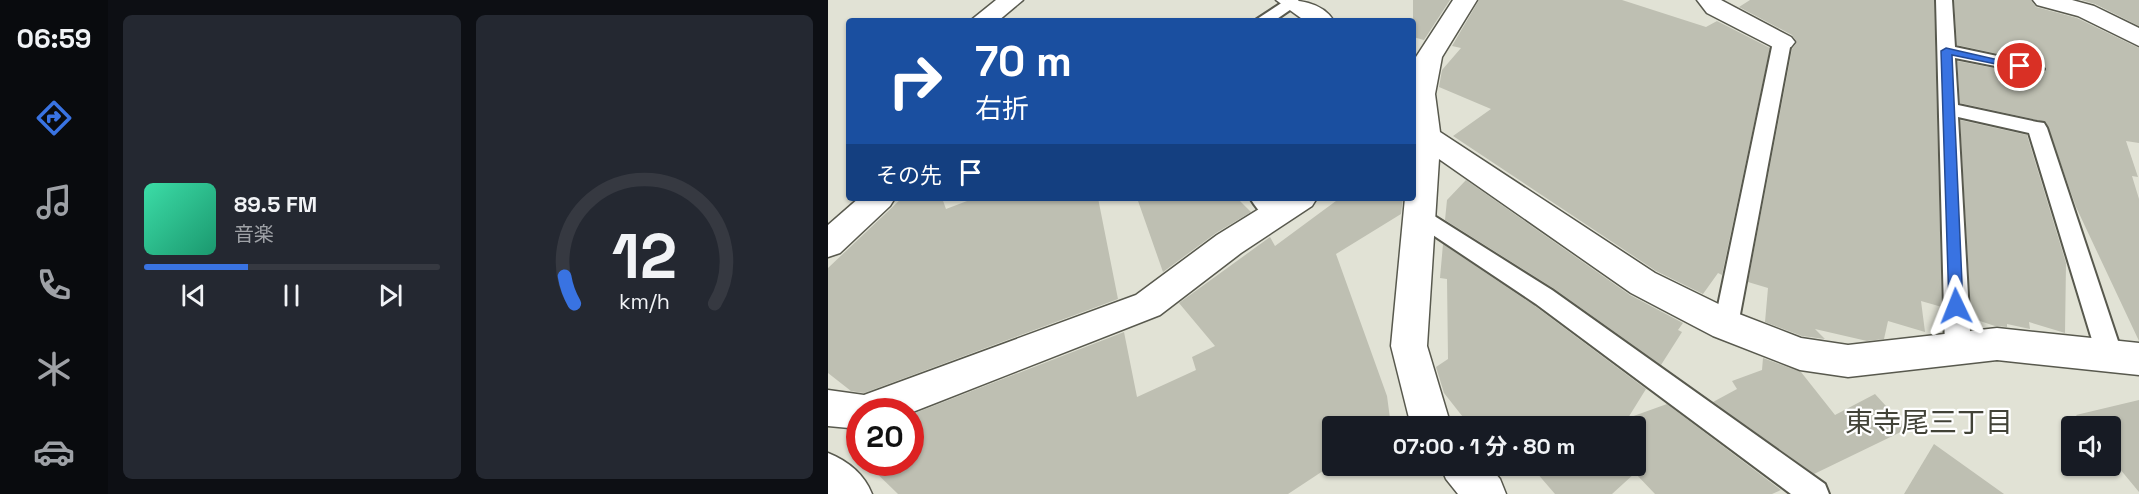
<!DOCTYPE html>
<html lang="ja">
<meta charset="utf-8">
<style>
body{margin:0;font-family:"Space Grotesk","Noto Sans JP",sans-serif;background:#242831;color:#f1f3f6;height:100vh;display:flex;flex-direction:column;font-size:22px;white-space:nowrap}
*{box-sizing:border-box;margin:0}
p{font-size:20px;color:#9ea1a6}
.icon{flex:none;width:33px;height:33px;fill:none;stroke:currentColor;stroke-width:2;stroke-linecap:round;stroke-linejoin:round}
.map{position:relative;flex:1;overflow:hidden}
.side{display:flex;flex-direction:column;gap:15px;padding:15px;background:#0d0f14;width:720px}
.side>*{flex:none}
.banner{position:absolute;left:18px;top:18px;width:570px;height:183px;border-radius:6px;box-shadow:0 2px 4px #0004;background:#1a4fa0;color:#fff;overflow:hidden}
.buttons{position:absolute;left:1233px;top:416px;display:grid;gap:12px}
.buttons a{display:grid;place-items:center;width:60px;height:60px;border-radius:6px;background:#171b24;box-shadow:0 2px 4px #0004;font-size:30px}
.speed{position:absolute;left:18px;top:398px;display:flex;gap:12px;font-size:30px;font-weight:700;text-align:center}
.speed>*{display:grid;place-content:center;width:78px;height:78px;border-radius:50%;background:#171b24;box-shadow:0 2px 4px #0004;line-height:1}
.speed .limit{border:9px solid #d22;background:#fff;color:#111}
.pin{position:absolute;display:grid;place-items:center;width:51px;height:51px;color:#fff;margin:-26px;border:3px solid #fff;border-radius:50%;box-shadow:0 2px 6px #0007}
.me{position:absolute;width:66px;margin:-33px;rotate:358deg;stroke-linejoin:round;filter:drop-shadow(0 0 4px #0008)}
.turn{display:flex;align-items:center;gap:21px;height:126px;padding:0 30px;font-size:27px}
.turn .icon{width:78px;height:78px;stroke-width:2.5}
.turn b{display:block;font-size:42px;line-height:51px}
.then{display:flex;align-items:center;height:57px;padding:0 30px;background:#0003;gap:12px;font-size:22px}
.side .tile{flex:1;display:flex;flex-direction:column;justify-content:center;gap:9px;min-width:0;padding:0 21px;border-radius:9px;background:#242831}
.side .dial{align-items:center;gap:0}
.dial svg{height:156px;overflow:visible;fill:none;stroke:#363941;stroke-width:7;stroke-linecap:round;text-anchor:middle}
.dial text{fill:#f1f3f6;stroke:none}
.song{display:flex;align-items:center;gap:18px}
.cover{width:72px;height:72px;border-radius:9px;background:linear-gradient(135deg,hsl(160 70% 55%),hsl(160 70% 35%))}
.played{height:6px;border-radius:3px;background:linear-gradient(90deg,#3973e2 35%,#363941 35%)}
.keys{display:flex;justify-content:space-around;direction:ltr}
.side .tiles{flex:1;display:grid;gap:15px;grid-template-columns:repeat(2,1fr)}
.trip{position:absolute;left:494px;top:416px;width:324px;height:60px;border-radius:6px;background:#171b24;box-shadow:0 2px 4px #0004;font-weight:700;line-height:60px;text-align:center}
main{display:flex;flex:1;min-height:0}
.dock{display:flex;flex-direction:column;width:108px;justify-content:space-around;align-items:center;background:#090b0e;color:#9ea1a6}
.dock .icon{width:42px;height:42px}
.dock .current{color:#3973e2}
.dock b{font-size:27px;color:#f1f3f6}
.map>svg:first-child{display:block}
</style>
<main>
<nav class="dock">
<b>06:59</b>
<svg class="icon current" aria-label="directions" viewBox="0 0 24 24"><path d="M12 3l9 9-9 9-9-9zM9 14v-3h6M13 9l2 2-2 2"/></svg>
<svg class="icon" aria-label="music" viewBox="0 0 24 24"><path d="M9 18V5l10-2v13"/><circle cx="6" cy="18" r="3"/><circle cx="16" cy="16" r="3"/></svg>
<svg class="icon" aria-label="phone" viewBox="0 0 24 24"><path d="M5 4h4l2 5-3 2q2 4 5 5l2-3 5 2v4C11 20 4 13 5 4z"/></svg>
<svg class="icon" aria-label="climate" viewBox="0 0 24 24"><path d="M12 3v18M4 7l16 10M4 17L20 7"/></svg>
<svg class="icon" aria-label="car" viewBox="0 0 24 24"><path d="M5 17H2v-5l4-1 3-4h7l3 4 3 1v5h-3M9 17h6M6 11h13"/><circle cx="7" cy="17" r="2"/><circle cx="17" cy="17" r="2"/></svg>
</nav>
<section class="side">
<div class="tiles">
<div class="tile">
<div class="song"><i class="cover"></i><div><b>89.5 FM</b><p>音楽</p></div></div>
<div class="played"></div>
<div class="keys"><svg class="icon" aria-label="previous" viewBox="0 0 24 24"><path d="M18 5L8 12l10 7zM5 5v14"/></svg><svg class="icon" aria-label="pause" viewBox="0 0 24 24"><path d="M8 5v14M16 5v14"/></svg><svg class="icon" aria-label="next" viewBox="0 0 24 24"><path d="M6 5l10 7-10 7zM19 5v14"/></svg></div>
</div>
<div class="tile dial"><svg viewBox="0 0 100 80">
<path d="M14 69A42 42 0 1 1 86 69"/>
<path d="M14 69A42 42 0 0 1 9 55" stroke="#3973e2"/>
<text x="50" y="56" font-size="32" font-weight="700">12</text>
<text x="50" y="72" font-size="11">km/h</text>
</svg></div>
</div>
</section>
<div class="map">
<svg width="1311" height="494" viewBox="0 0 1311 494">
<rect width="100%" height="100%" fill="#e1e2d5"/>
<g fill="#bebfb2">
<polygon points="585,0 622,0 596,40 585,37"/>
<polygon points="651,0 794,0 878,27 889,21 942,48 894,275 890,273 875,294 828,271 625,136 663,109 611,87 614,70 633,48 624,46"/>
<polygon points="922,0 1106,0 1114,307 1093,301 1097,332 1060,321 1056,339 1039,341 987,329 997,339 974,336 937,322 940,288 920,282 964,49 969,42 964,35 911,7"/>
<polygon points="1126,0 1203,0 1208,7 1249,18 1311,48 1311,143 1298,141 1310,177 1304,176 1311,199 1311,341 1248,207 1218,122 1132,103 1129,61 1207,76 1218,68 1207,62 1129,45"/>
<polygon points="1253,0 1311,0 1311,26 1267,4"/>
<polygon points="1132,120 1199,135 1238,263 1237,333 1201,322 1202,329 1179,324 1179,327 1167,326 1143,318"/>
<polygon points="638,180 802,295 855,323 850,330 854,332 833,365 725,288 617,220 619,200"/>
<polygon points="74,198 114,198 118,209 147,198 270,198 290,299 36,393 23,391 0,373 0,268"/>
<polygon points="309,198 409,198 423,212 388,233 335,272"/>
<polygon points="512,198 575,198 573,214 508,254 559,396 563,426 504,426 504,465 460,494 70,494 37,462 82,462 82,415 296,332 309,397 368,370 364,357 387,346 351,303 442,237 447,246"/>
<polygon points="615,244 707,306 818,389 800,418 839,404 953,490 944,494 827,494 807,473 784,494 727,494 702,465 807,465 807,426 642,426 616,393 608,367 620,359 619,279 612,278"/>
<polygon points="935,358 973,372 1007,415 1047,394 1079,429 986,474 885,402 909,389 904,381 934,370"/>
<polygon points="1311,400 1311,492 1282,457 1282,426 1257,426 1248,415"/>
<polygon points="1106,444 1176,494 1076,494"/>
</g>
<g fill="none" stroke-linecap="round" stroke-linejoin="round">
<defs>
<g id="service">
<polygon points="458,0 470,0 472,3 446,21 426,21"/>
<polygon points="1108,0 1124,0 1127,47 1207,64 1216,69 1207,74 1127,58 1130,105 1209,122 1216,123 1219,128 1295,356 1291,364 1282,367 1273,364 1269,356 1201,133 1130,117 1143,349 1139,357 1130,360 1121,357 1117,349"/>
<polygon points="954,37 963,42 910,325 907,332 898,335 889,332 886,325 945,42"/>
<path d="M422,198H446L458,213L455,219C439,223 430,211 422,198Z"/>
<polygon points="592,207 724,290 997,484 1001,494 963,494 708,304 584,221 581,215 584,209"/>
</g>
<g id="minor">
<polygon points="168,0 195,0 170,21 142,21"/>
<path d="M448,0C470,0 493,1 506,21H477Z"/>
<polygon points="625,0 649,0 614,57 607,94 612,132 827,273 911,314 973,338 1020,345 1169,328 1311,343 1311,375 1169,360 1020,377 972,370 885,336 803,293 611,159 599,346 623,426 583,426 563,346 577,198 585,198 585,70 588,57"/>
<polygon points="869,0 893,0 963,37 967,42 963,47 954,50 945,47 879,13"/>
<polygon points="1205,0 1244,0 1266,6 1311,28 1311,46 1250,16 1209,5"/>
<polygon points="31,198 67,198 62,206 12,253 0,257 0,225"/>
<polygon points="449,198 489,198 484,206 413,253 332,315 82,413 32,411 32,429 0,426 0,390 36,395 308,295 389,235"/>
<path d="M0,453C20,461 36,474 44,494H0Z"/>
<polygon points="612,465 660,465 672,479 678,494 630,494 618,479"/>
</g>
</defs>
<use href="#service" stroke="#58594e" stroke-width="4"/>
<use href="#minor" stroke="#58594e" stroke-width="3"/>
<use href="#service" fill="#fff" fill-rule="evenodd"/>
<use href="#minor" fill="#fff" fill-rule="evenodd"/>
</g>
<polygon fill="#3973e2" stroke="#254b93" stroke-width="1.5" points="1118,48 1197,66 1192,69 1124,55 1135,306 1128,312 1121,306 1113,51"/>
<g text-anchor="middle" stroke-width="4.5" stroke-linejoin="round" paint-order="stroke">
<g font-size="28" fill="#424338" stroke="#fff">
<text x="1101" y="432">東寺尾三丁目</text>
</g>
</g>
</svg>
<div class="buttons">
<a><svg class="icon" aria-label="sound" viewBox="0 0 24 24"><path d="M4 9h4l5-4v14l-5-4H4zM17 9q2 3 0 6"/></svg></a>
</div>
<div class="speed"><div class="limit">20</div></div>
<div class="pin" style="left:1192px;top:66px;background:#d93025"><svg class="icon" aria-label="arrive" viewBox="0 0 24 24"><path d="M6 21V4h12l-3 4 3 4H6"/></svg></div>
<svg class="me" style="left:1128px;top:306px" viewBox="-20 -20 40 40"><path d="M0-17L14 15 0 8-14 15z" fill="#3973e2" stroke="#fff" stroke-width="4"/></svg>
<div class="trip">07:00 · 1 分 · 80 m</div>
<div class="banner">
<div class="turn"><svg class="icon" aria-label="right" viewBox="0 0 24 24"><path d="M7 20v-9h11M14 6l5 5-5 5"/></svg><div><b>70 m</b>右折</div></div>
<div class="then">その先<svg class="icon" aria-label="arrive" viewBox="0 0 24 24"><path d="M6 21V4h12l-3 4 3 4H6"/></svg></div>
</div>
</div>
</main>
